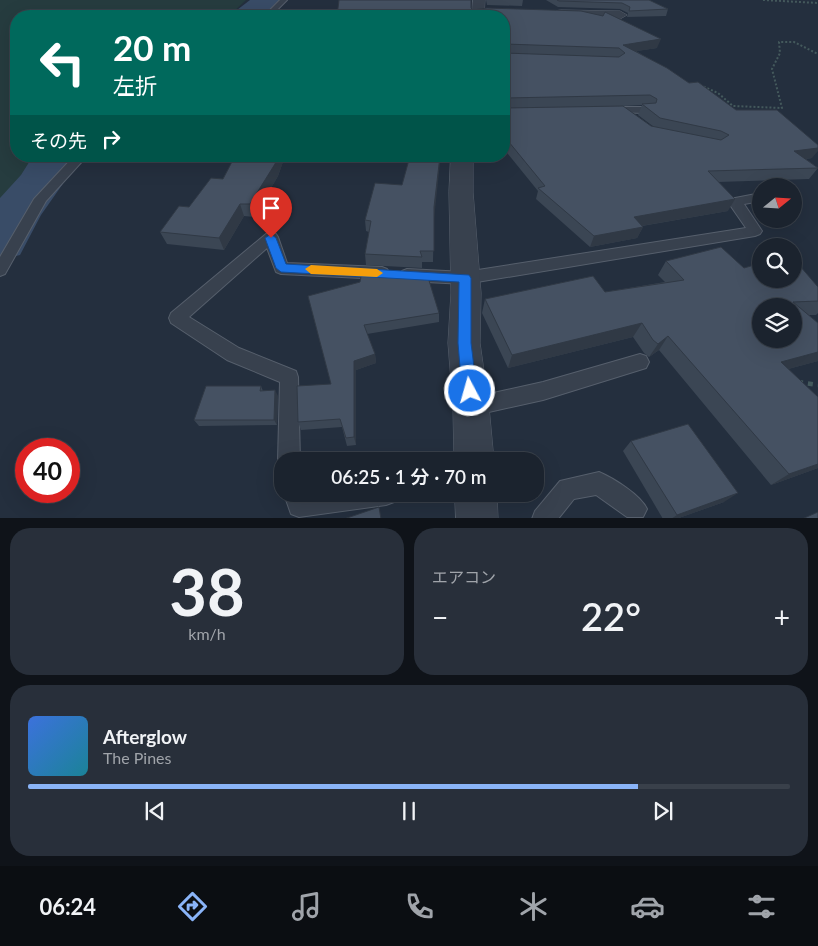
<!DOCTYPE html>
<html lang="ja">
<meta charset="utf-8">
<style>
body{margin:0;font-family:Lato,"Noto Sans JP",sans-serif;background:#282f3a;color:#f1f3f6;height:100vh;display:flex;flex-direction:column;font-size:19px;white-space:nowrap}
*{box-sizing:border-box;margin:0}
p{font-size:16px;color:#a0a4aa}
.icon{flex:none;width:28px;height:28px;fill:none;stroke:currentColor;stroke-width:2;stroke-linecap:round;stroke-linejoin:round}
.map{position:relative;height:518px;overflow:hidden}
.sheet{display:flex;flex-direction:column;gap:10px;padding:10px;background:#0f1319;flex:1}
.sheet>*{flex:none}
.guide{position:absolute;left:10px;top:10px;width:500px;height:152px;border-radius:20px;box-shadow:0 5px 20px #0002,0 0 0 1px #39404a;background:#00695c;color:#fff;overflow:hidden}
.needle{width:32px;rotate:72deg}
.controls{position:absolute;left:752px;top:178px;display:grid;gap:10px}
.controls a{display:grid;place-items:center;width:50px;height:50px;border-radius:50%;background:#1b232e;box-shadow:0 5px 20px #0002,0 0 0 1px #39404a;font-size:25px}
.speed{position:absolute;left:15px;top:438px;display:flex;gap:10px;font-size:25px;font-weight:700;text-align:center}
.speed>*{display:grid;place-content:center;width:65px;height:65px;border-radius:50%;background:#1b232e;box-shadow:0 5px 20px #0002,0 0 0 1px #39404a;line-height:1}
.speed .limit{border:8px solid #d22;background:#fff;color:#111}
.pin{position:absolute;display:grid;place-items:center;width:42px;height:42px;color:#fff;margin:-51px -21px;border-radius:50% 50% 50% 0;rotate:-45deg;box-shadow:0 0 5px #0007}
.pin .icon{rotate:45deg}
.me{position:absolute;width:55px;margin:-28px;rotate:354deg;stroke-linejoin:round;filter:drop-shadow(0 0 4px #0008)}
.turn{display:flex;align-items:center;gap:18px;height:105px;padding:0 20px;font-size:22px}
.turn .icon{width:65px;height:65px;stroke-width:2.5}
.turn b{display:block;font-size:35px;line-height:42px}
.then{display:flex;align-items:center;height:48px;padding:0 20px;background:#0003;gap:10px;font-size:19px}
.big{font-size:38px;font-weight:600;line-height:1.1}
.sheet .tile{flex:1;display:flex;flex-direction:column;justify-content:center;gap:8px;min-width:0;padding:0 18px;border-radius:20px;background:#282f3a}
.sheet .dial{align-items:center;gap:0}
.dial b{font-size:65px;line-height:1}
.song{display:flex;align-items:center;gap:15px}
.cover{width:60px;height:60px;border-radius:8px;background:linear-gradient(135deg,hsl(220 70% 55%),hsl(190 70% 35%))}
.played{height:5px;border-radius:2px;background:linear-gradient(90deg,#8ab4f8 80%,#39404a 80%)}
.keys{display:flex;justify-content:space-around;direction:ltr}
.heat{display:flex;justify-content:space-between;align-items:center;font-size:28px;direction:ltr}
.sheet .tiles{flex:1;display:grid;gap:10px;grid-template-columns:1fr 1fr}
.tile:last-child{grid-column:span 2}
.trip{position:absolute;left:274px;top:452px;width:270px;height:50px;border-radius:20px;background:#1b232e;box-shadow:0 5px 20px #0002,0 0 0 1px #39404a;font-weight:600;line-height:50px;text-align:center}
.dock{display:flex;height:80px;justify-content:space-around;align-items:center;background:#0b0e12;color:#a0a4aa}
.dock .icon{width:35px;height:35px}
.dock .active{color:#8ab4f8}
.dock b{font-size:22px;color:#f1f3f6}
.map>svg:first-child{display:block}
</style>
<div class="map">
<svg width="818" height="519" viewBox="0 0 818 519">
<rect width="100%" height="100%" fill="#242f3e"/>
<polygon fill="#263c3f" points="0,0 246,0 229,16 16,16 16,156 68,156 38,185 0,231"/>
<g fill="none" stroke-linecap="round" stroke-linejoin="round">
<g fill="#394c67" fill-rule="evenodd">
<polygon points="250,0 279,0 263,16 233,16 237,10"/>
<polygon points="33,156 78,156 62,185 41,215 20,255 0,260 0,198 21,175"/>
</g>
<defs>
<g id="service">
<polygon points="280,0 287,0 271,16 264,16"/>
<polygon points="610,107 646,107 651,110 646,113 606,112 606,108"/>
<polygon points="74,156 87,156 46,201 5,274 0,276 0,257 34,199"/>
<polygon points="761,193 761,201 744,204 762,231 760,234 755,236 465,284 407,281 402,279 399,275 402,271 407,269 465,272 746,228 728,202 730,199"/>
<polygon points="271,232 276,234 278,237 287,263 382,267 387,269 390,273 387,277 382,279 281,274 276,272 267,248 189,317 239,348 296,371 298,377 300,461 282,461 282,469 278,461 280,382 227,360 171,323 169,318 171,313 266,234"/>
<polygon points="640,354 646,356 649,362 646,368 543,400 471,416 464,414 461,407 464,400 471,398 543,382"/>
<path d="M599,472C613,478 641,495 647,509L643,517H627L596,495L574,499L558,519H532L535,511L560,481Z"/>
<polygon points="284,494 397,494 394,502 386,505 299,517 291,514"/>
</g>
<polygon id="minor" points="561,10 620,11 627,15 620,19 556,17 554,14 556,11"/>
<g id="tertiary">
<polygon points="473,0 485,0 484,16 472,16"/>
<polygon points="451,156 473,156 473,192 481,293 480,343 489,407 494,461 454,461 453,407 448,343 451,293 449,192"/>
<polygon points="455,494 497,494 498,519 456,519"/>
</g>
</defs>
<use href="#service" stroke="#565f6c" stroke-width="2"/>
<use href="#minor" stroke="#565f6c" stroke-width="1"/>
<use href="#tertiary" stroke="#565f6c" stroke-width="1"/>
<g stroke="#44595c" stroke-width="2" stroke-dasharray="2 2" stroke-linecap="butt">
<polyline points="763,0 818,3"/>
<polyline points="700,85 718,93 733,106 782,108 772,69 780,53 779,42 794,42 818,54"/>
</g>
<polyline stroke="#44595c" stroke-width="4.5" stroke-dasharray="5 5" stroke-linecap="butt" points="798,382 818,385"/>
<use href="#service" fill="#38414e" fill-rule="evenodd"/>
<use href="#minor" fill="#38414e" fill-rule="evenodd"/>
<use href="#tertiary" fill="#38414e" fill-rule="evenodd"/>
</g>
<g fill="#3b4654" fill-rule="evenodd">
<polygon points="486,0 523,0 522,6 487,5"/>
<polygon points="546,0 649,0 668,9 666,16 627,17 628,13 620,9 558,7"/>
<path d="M471,8L473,10L657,48L636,51L689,83L736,110L812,158L806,159L818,168L809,179L718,182L728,211L642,226L643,227L637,238L590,247L536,199L538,191L504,149V16H337ZM642,105L638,115L654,127L651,126L623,106Z"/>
<polygon points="235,156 285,156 278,176 254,217 244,216 224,250 167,244 160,232 223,179"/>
<polygon points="440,156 434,214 433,262 422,262 422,268 366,265 365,254 369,232 366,231 365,220 402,185"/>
<polygon points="666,261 744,268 818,287 818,313 816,315 809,315 818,323 818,361 788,369 818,468 771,485 659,350 649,357 644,353 633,337 508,368 482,313 485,299 605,292 665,282 658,275"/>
<polygon points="308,296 439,313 439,322 367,334 375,354 376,363 356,370 356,445 347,446 342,427 301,430 298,422 331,384"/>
<polygon points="261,386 263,391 278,396 277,425 199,426 194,420"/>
<polygon points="631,441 724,502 676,519 663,519 623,451"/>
</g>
<g fill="#303945">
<polygon points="661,39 657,48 625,53 623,45"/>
<polygon points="818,148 818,151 812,158 786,162 794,151"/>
<polygon points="278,156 285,156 278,176 254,217 250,204"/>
<polygon points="440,156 440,163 434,219 434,207"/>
<polygon points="735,199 728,211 629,228 634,217"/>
<polygon points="240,204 244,216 224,250 219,238"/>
<polygon points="643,227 637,238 590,247 594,236"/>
<polygon points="642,323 633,337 508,368 512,355"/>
<polygon points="668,336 659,350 649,357 658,344"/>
<polygon points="818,352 818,361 766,375 781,362"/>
<polygon points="375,354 376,363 356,370 356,445 354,437 354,361"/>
<polygon points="275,390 278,396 277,425 274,420"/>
<polygon points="818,464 818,468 771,485 789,474"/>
<polygon points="738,493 724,502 676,519 671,519 677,515"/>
</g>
<g fill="#455162" stroke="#303945" fill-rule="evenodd">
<path d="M339,0H471V8L473,10L487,8L581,11L603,16L605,12L661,39L623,45L667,68L689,83L698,82L736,110H777L818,145V148L794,151L818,168L708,171L735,199L634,217L643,227L594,236L538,188L545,186L504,136V49V53L619,57L625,53L619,48L505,44L504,46V16H337ZM650,95L657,99L656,103L642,104L660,118L721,131L729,135L721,140L651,126L623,106L506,108L504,100L506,98Z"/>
<polygon points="557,0 649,0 668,9 629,11 630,7 622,3 559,1"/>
<polygon points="235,156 278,156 275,164 250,204 240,204 219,238 160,232 179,206 189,207 211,178 223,179"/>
<polygon points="410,156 440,156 434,207 434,251 420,251 422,257 365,254 371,221 365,220 375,183 402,185"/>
<path d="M721,247L744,268L761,263V279H794V259L818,287V301L793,302L818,323V352L781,362L818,397V464L789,474L668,336L658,344L653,340L642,323L512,355L485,299L593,276L605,292L684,280L666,261ZM761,306H794V339H761Z"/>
<polygon points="362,271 427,274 439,313 364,325 375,354 354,361 354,437 346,438 340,419 298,422 297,386 331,384 308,296 360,282"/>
<polygon points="206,386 261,386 260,391 275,390 274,420 194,420"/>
<polygon points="688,424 738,493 677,515 631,441"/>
<polygon points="379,507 381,519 344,519"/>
<polygon points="818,512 818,519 802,519"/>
</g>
<polygon fill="#1a73e8" stroke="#114b97" points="271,234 276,238 286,264 469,275 471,278 471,343 477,391 475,396 470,398 464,396 462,391 458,343 459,282 281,272 276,268 265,238"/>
<polygon fill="#f59e0b" points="311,265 377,269 383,273 377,277 311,274 305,269"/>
</svg>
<div class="controls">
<a><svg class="needle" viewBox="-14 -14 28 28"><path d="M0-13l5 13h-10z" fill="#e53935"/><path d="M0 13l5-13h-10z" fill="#a0a4aa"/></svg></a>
<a><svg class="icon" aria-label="search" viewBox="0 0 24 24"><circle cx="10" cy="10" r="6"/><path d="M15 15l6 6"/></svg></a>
<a><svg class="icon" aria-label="layers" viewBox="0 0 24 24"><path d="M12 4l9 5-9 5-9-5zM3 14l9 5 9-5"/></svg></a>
</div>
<div class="speed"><div class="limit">40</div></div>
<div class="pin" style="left:271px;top:238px;background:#d93025"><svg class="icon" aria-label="arrive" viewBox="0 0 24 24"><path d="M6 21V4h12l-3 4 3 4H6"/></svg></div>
<svg class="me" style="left:470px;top:391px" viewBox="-20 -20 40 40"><circle r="17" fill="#1a73e8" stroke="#fff" stroke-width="3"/><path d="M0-11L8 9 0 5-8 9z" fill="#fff"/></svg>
<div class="trip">06:25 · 1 分 · 70 m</div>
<div class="guide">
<div class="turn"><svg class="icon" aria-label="left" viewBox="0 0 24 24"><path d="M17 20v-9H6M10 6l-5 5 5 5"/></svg><div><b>20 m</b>左折</div></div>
<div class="then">その先<svg class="icon" aria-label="right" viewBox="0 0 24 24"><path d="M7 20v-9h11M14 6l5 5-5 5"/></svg></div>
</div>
</div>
<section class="sheet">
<div class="tiles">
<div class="tile dial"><b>38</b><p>km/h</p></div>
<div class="tile"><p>エアコン</p>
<div class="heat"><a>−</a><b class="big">22°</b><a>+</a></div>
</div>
<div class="tile">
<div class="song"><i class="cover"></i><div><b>Afterglow</b><p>The Pines</p></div></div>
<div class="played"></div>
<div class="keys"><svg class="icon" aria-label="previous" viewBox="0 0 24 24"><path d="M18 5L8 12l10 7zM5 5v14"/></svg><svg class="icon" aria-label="pause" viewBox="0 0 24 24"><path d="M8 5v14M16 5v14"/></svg><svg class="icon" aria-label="next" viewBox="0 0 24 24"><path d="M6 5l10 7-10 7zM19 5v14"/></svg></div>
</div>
</div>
</section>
<nav class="dock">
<b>06:24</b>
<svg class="icon active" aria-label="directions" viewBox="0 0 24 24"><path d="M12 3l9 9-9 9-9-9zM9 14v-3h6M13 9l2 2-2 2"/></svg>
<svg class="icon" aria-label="music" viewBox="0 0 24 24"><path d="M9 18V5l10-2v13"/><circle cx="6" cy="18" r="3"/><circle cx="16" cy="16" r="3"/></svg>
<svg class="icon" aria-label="phone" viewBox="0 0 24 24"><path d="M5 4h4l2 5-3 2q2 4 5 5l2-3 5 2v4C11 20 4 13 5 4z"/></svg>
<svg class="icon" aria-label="climate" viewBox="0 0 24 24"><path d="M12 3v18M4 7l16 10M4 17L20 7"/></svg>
<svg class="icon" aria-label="car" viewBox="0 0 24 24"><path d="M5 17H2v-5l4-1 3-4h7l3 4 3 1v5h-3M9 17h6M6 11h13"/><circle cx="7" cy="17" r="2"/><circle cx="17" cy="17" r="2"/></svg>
<svg class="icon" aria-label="filters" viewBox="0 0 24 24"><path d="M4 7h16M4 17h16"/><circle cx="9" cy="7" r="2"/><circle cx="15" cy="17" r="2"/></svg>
</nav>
